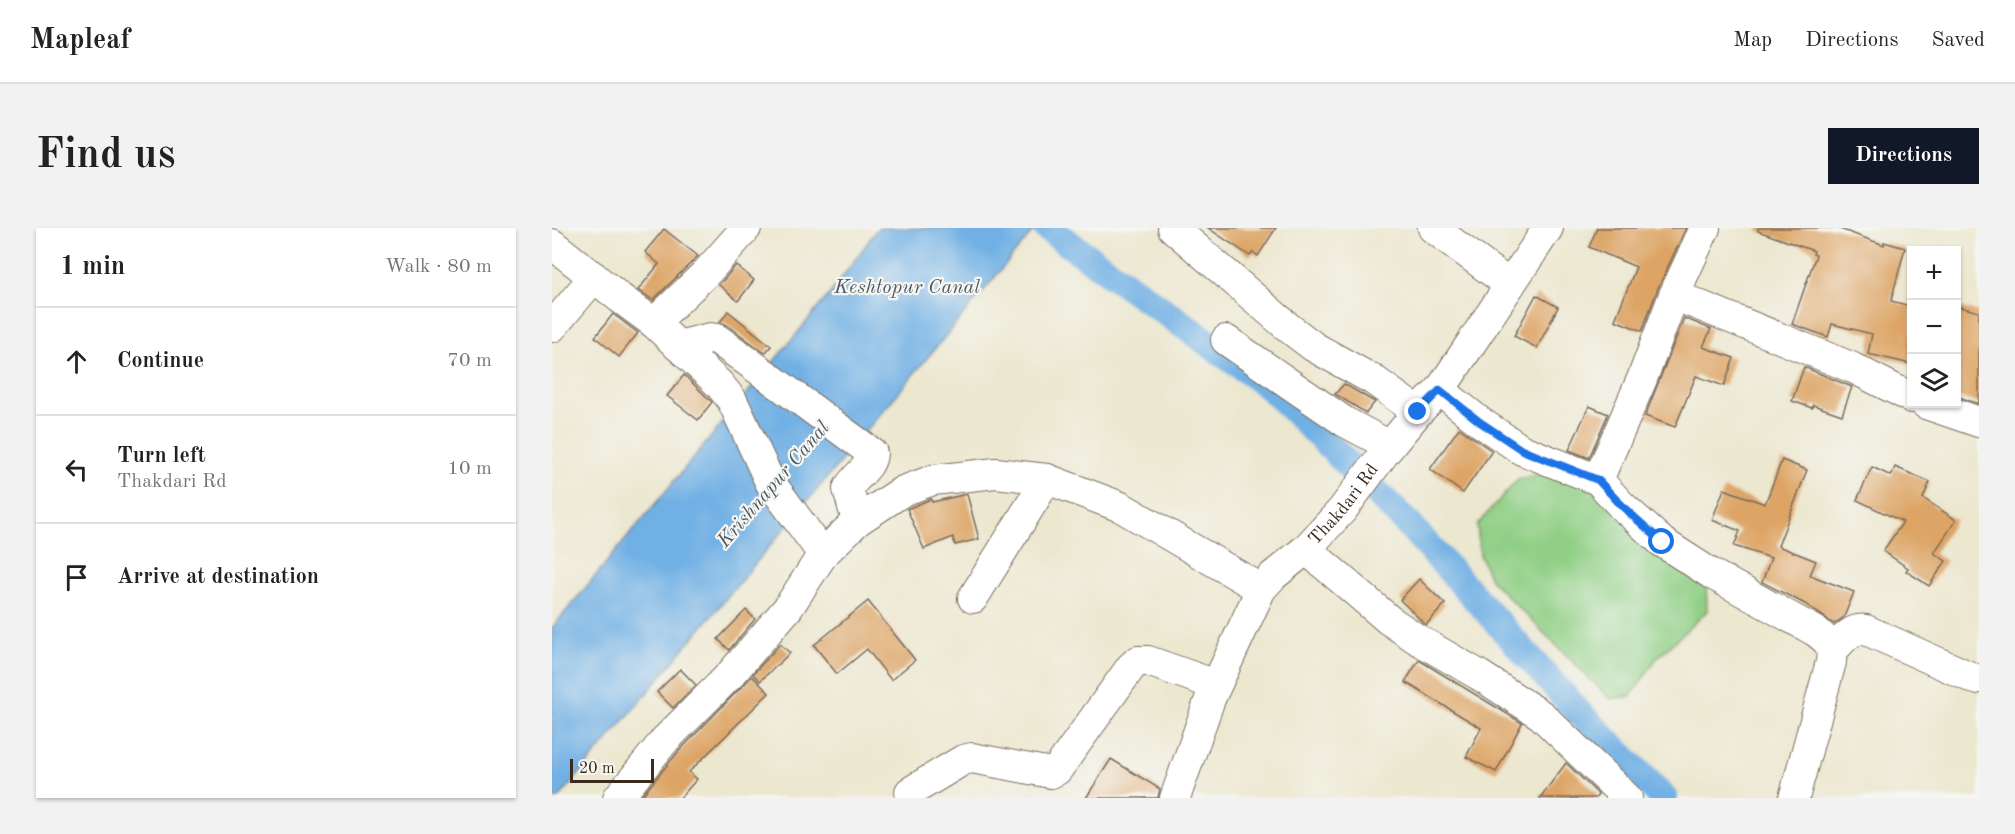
<!DOCTYPE html>
<html lang="en">
<head>
<meta charset="utf-8">
<style>
	body { margin:0; font-family:"Old Standard TT",serif; background:#f2f2f2; color:#222 }
	.controls { position:absolute; right:18px; top:18px; display:grid; overflow:hidden; border-radius:0px; box-shadow:0 2px 4px #0004 }
	.controls button { width:54px; height:54px; display:grid; place-items:center; padding:0; border:0; border-bottom:2px solid #e0e0e0; background:#fff; color:#222; font:30px sans-serif }
	.scale { position:absolute; left:18px; bottom:15px; width:84px; box-sizing:border-box; padding-left:6px; border:3px solid #3b2a1e; border-top:0; font-size:16px; line-height:21px; white-space:nowrap; color:#3b2a1e; -webkit-text-stroke:4px #f6f6f2; paint-order:stroke }
	.stop { position:absolute; width:18px; height:18px; margin:-14px; border:4px solid #1a73e8; border-radius:50%; background:#fff }
	.stop.end { background:#1a73e8; border-color:#fff; box-shadow:0 2px 6px #0008 }
	.list { margin:0; padding:0; list-style:none }
	h2 { display:flex; justify-content:space-between; align-items:center; height:78px; margin:0; padding:0 24px; font-size:26px }
	h2 small { font-size:20px; font-weight:400; color:#767676 }
	.list li { display:grid; grid-template-columns:39px 1fr auto; gap:18px; align-items:center; box-sizing:border-box; height:108px; padding:0 24px; border-top:2px solid #e0e0e0 }
	.list b { display:block; font-size:22px; white-space:nowrap }
	.list p { margin:0; font-size:20px; white-space:nowrap; color:#767676 }
	.list em { font-size:20px; font-style:normal; color:#767676 }
	.icon { flex:none; width:33px; height:33px; fill:none; stroke:currentColor; stroke-width:2; stroke-linecap:round; stroke-linejoin:round }
	.map { position:relative; flex:none; width:1427px; height:570px; overflow:hidden; border-radius:0px }
	header { display:flex; align-items:center; gap:36px; box-sizing:border-box; height:84px; padding:0 30px; background:#fff; border-bottom:2px solid #e0e0e0 }
	header strong { font-size:28px }
	nav { display:flex; gap:33px; margin-inline-start:auto; font-size:21px }
	.intro { display:flex; align-items:center; justify-content:space-between; box-sizing:border-box; height:144px; padding:0 36px }
	h1 { margin:0; font-size:42px }
	.button { padding:15px 27px; border-radius:0px; background:#111827; color:#fff; font-size:21px; font-weight:700 }
	main { display:flex; gap:36px; padding:0 36px }
	aside { flex:1; background:#fff; border-radius:0px; box-shadow:0 2px 4px #0004 }
	.map>svg:first-child { display:block }
	.green { fill:#90cf85; stroke:#667c52; stroke-width:1.5 }
	.water { fill:#71b0e4; stroke:#566d81; stroke-width:1.5 }
	.lines { fill:none; stroke-linecap:round; stroke-linejoin:round }
	.canal { stroke:#71b0e4; stroke-width:28 }
	.building { fill:#dda465 }
	.minor-casing { stroke:#796c5c; stroke-width:32 }
	.minor { stroke:#fff; stroke-width:30 }
	.route { stroke:#1a73e8; stroke-width:8 }
	.labels { text-anchor:middle; dominant-baseline:central; stroke-width:4.5; stroke-linejoin:round; paint-order:stroke }
	.street-label { font-size:18px; fill:#3b2a1e; stroke:#f6f6f2 }
	.water-label { font-size:20px; font-style:italic; fill:#4e5963; stroke:#f6f6f2 }
</style>
</head>
<body>
<header>
<strong>Mapleaf</strong>
<nav><a>Map</a><a>Directions</a><a>Saved</a></nav>
</header>
<div class="intro"><h1>Find us</h1><a class="button">Directions</a></div>
<main>
<aside>
<h2>1 min<small>Walk · 80 m</small></h2>
<ul class="list">
<li><svg class="icon" aria-label="ahead" viewBox="0 0 24 24"><path d="M12 20V5M6 11l6-6 6 6"/></svg><div><b>Continue</b></div><em>70 m</em></li>
<li><svg class="icon" aria-label="left" viewBox="0 0 24 24"><path d="M17 20v-9H6M10 6l-5 5 5 5"/></svg><div><b>Turn left</b><p>Thakdari Rd</p></div><em>10 m</em></li>
<li><svg class="icon" aria-label="arrive" viewBox="0 0 24 24"><path d="M6 21V4h12l-3 4 3 4H6"/></svg><div><b>Arrive at destination</b></div></li>
</ul>
</aside>
<div class="map">
<svg width="1427" height="570" viewBox="0 0 1427 570">
	<rect width="100%" height="100%" fill="#f6f6f2"/>
	<filter id="ink" filterUnits="userSpaceOnUse"><feTurbulence type="fractalNoise" baseFrequency=".0167" numOctaves="2"/><feDisplacementMap in="SourceGraphic" scale="12" xChannelSelector="R" yChannelSelector="G"/><feConvolveMatrix kernelMatrix="1 2 1 2 8 2 1 2 1" color-interpolation-filters="sRGB"/></filter>
	<filter id="wash" filterUnits="userSpaceOnUse"><feTurbulence type="fractalNoise" baseFrequency=".008" numOctaves="4" result="noise"/><feDisplacementMap in="SourceGraphic" scale="24" xChannelSelector="R" yChannelSelector="G"/><feGaussianBlur stdDeviation="1.35" result="paint"/><feColorMatrix in="noise" values="0 0 0 0 0 0 0 0 0 0 0 0 0 0 0 0 0 1.4 0 .05"/><feComposite in="paint" operator="in"/></filter>
	<g filter="url(#wash)">
		<rect width="100%" height="100%" fill="#ece7cf"/>
		<path class="green" d="M1002 243 1046 259 1154 355 1155 383 1104 431 1079 468 1058 471 938 351 928 327 925 297 966 251Z"/>
		<path class="water" d="M326 0H484L7 570H0V400L281 62Z"/>
		<g class="lines">
			<path class="canal" d="M495 0 717 158 858 298 1029 487 1112 570"/>
		</g>
		<g id="blocks">
			<g class="building">
				<path d="M656 0H724L706 28 701 24 698 28Z"/>
				<path d="M1045 0H1134L1106 60 1090 103 1063 92 1084 39 1037 19Z"/>
				<path d="M1206 0H1285L1332 17V14L1353 20 1339 73 1359 78V136L1316 126 1320 106 1280 96 1276 109 1240 96 1264 27 1261 26 1262 23 1206 3Z"/>
				<path d="M112 1 146 28 101 72 86 62 107 36 93 24Z"/>
				<path d="M184 37 202 52 186 73 167 57Z"/>
				<path d="M984 67 1006 79 985 120 962 108Z"/>
				<path d="M1404 78 1427 84V176L1404 168Z"/>
				<path d="M176 83 219 118 213 125 175 97 168 94Z"/>
				<path d="M61 86 86 105 67 129 43 109Z"/>
				<path d="M1132 90 1159 101 1151 119 1182 130 1172 158 1144 148 1123 199 1093 188Z"/>
				<path d="M1252 139 1300 159 1290 187 1261 177 1260 180 1240 173Z"/>
				<path d="M132 147 160 174 146 192 115 168Z"/>
				<path d="M792 156 823 174 814 185 783 166Z"/>
				<path d="M1037 178 1056 186 1037 230 1017 222Z"/>
				<path d="M907 200 940 223 911 265 878 241Z"/>
				<path d="M1230 232 1255 242 1226 318 1264 333 1258 347 1302 364 1292 389 1282 396 1253 376 1210 354 1219 330 1182 318 1188 303 1160 292 1172 261 1213 276Z"/>
				<path d="M1320 239 1339 248 1343 239 1378 254 1371 270 1404 292 1382 325 1394 333 1377 358 1354 343 1356 340 1331 323 1351 294 1305 272Z"/>
				<path d="M415 266 427 311 403 317 401 309 372 321 355 281 379 271 380 274Z"/>
				<path d="M867 351 893 376 874 397 848 372Z"/>
				<path d="M316 373 363 432 339 452 315 421 285 446 262 417Z"/>
				<path d="M194 382 203 391 177 422 166 411Z"/>
				<path d="M228 416 238 425 208 453 201 446Z"/>
				<path d="M867 432 970 495 944 544 914 529 929 500 853 454Z"/>
				<path d="M128 441 144 457 121 480 105 464Z"/>
				<path d="M200 448 217 465 137 544 145 551 128 570H88L126 524Z"/>
				<path d="M559 531 608 561 606 570H534Z"/>
				<path d="M1014 535 1046 566 1044 570H988Z"/>
			</g>
		</g>
	</g>
	<g filter="url(#ink)">
		<use href="#blocks" fill-opacity="0" stroke="#796c5c" stroke-width="1.5"/>
		<g class="lines">
			<g class="minor-casing">
				<g id="minor">
					<path d="M621 0 737 100 762 119 823 153 866 184"/>
					<path d="M881 0 958 57"/>
					<path d="M0 16 68 70 102 95 155 44 194 0"/>
					<path d="M1122 67 1301 140 1360 170"/>
					<path d="M102 95 167 156 180 172 218 254 271 326"/>
					<path d="M0 99 42 49"/>
					<path d="M674 112 793 194 838 218"/>
					<path d="M126 118 158 110 165 111 320 225C320 240 302 248 296 261L305 293"/>
					<path d="M888 162 928 194 970 222 1046 252 1070 278 1110 314 1158 345 1263 403C1276 413 1281 416 1279 434L1242 570"/>
					<path d="M1374 176 1427 194"/>
					<path d="M1046 252 1090 151 1122 67 1153 0"/>
					<path d="M754 321 837 392 865 411 927 447 989 487 1075 570"/>
					<path d="M421 370 495 251"/>
					<path d="M1280 423C1290 413 1299 399 1314 402L1423 451"/>
					<path d="M358 564 411 532 420 530 499 545 505 542 579 439 586 433H596L664 457"/>
					<path d="M66 570 113 512 178 447 236 380 271 326 305 293 351 263 381 252 444 245 495 251 569 279 709 361"/>
					<path id="s1" d="M623 570 658 471 709 361 721 348 754 321 791 281 833 224 866 184 888 162 996 0"/>
				</g>
			</g>
			<use href="#minor" class="minor"/>
		</g>
	</g>
	<g class="lines" filter="url(#ink)">
		<path class="route" d="M866 184 888 162 928 194 970 222 1046 252 1070 278 1110 314"/>
	</g>
	<g class="labels">
		<g class="street-label">
			<text stroke="none"><textPath href="#s1" startOffset="345">Thakdari Rd</textPath></text>
		</g>
		<g class="water-label">
			<text x="355" y="60">Keshtopur Canal</text>
			<text transform="translate(222 257) rotate(-49)">Krishnapur Canal</text>
		</g>
	</g>
</svg>
<div class="controls">
<button>+</button>
<button>−</button>
<button><svg class="icon" aria-label="layers" viewBox="0 0 24 24"><path d="M12 4l9 5-9 5-9-5zM3 14l9 5 9-5"/></svg></button>
</div>
<div class="scale">20 m</div>
<div class="stop" style="left:1110px;top:314px"></div>
<div class="stop end" style="left:866px;top:184px"></div>
</div>
</main>
</body>
</html>
